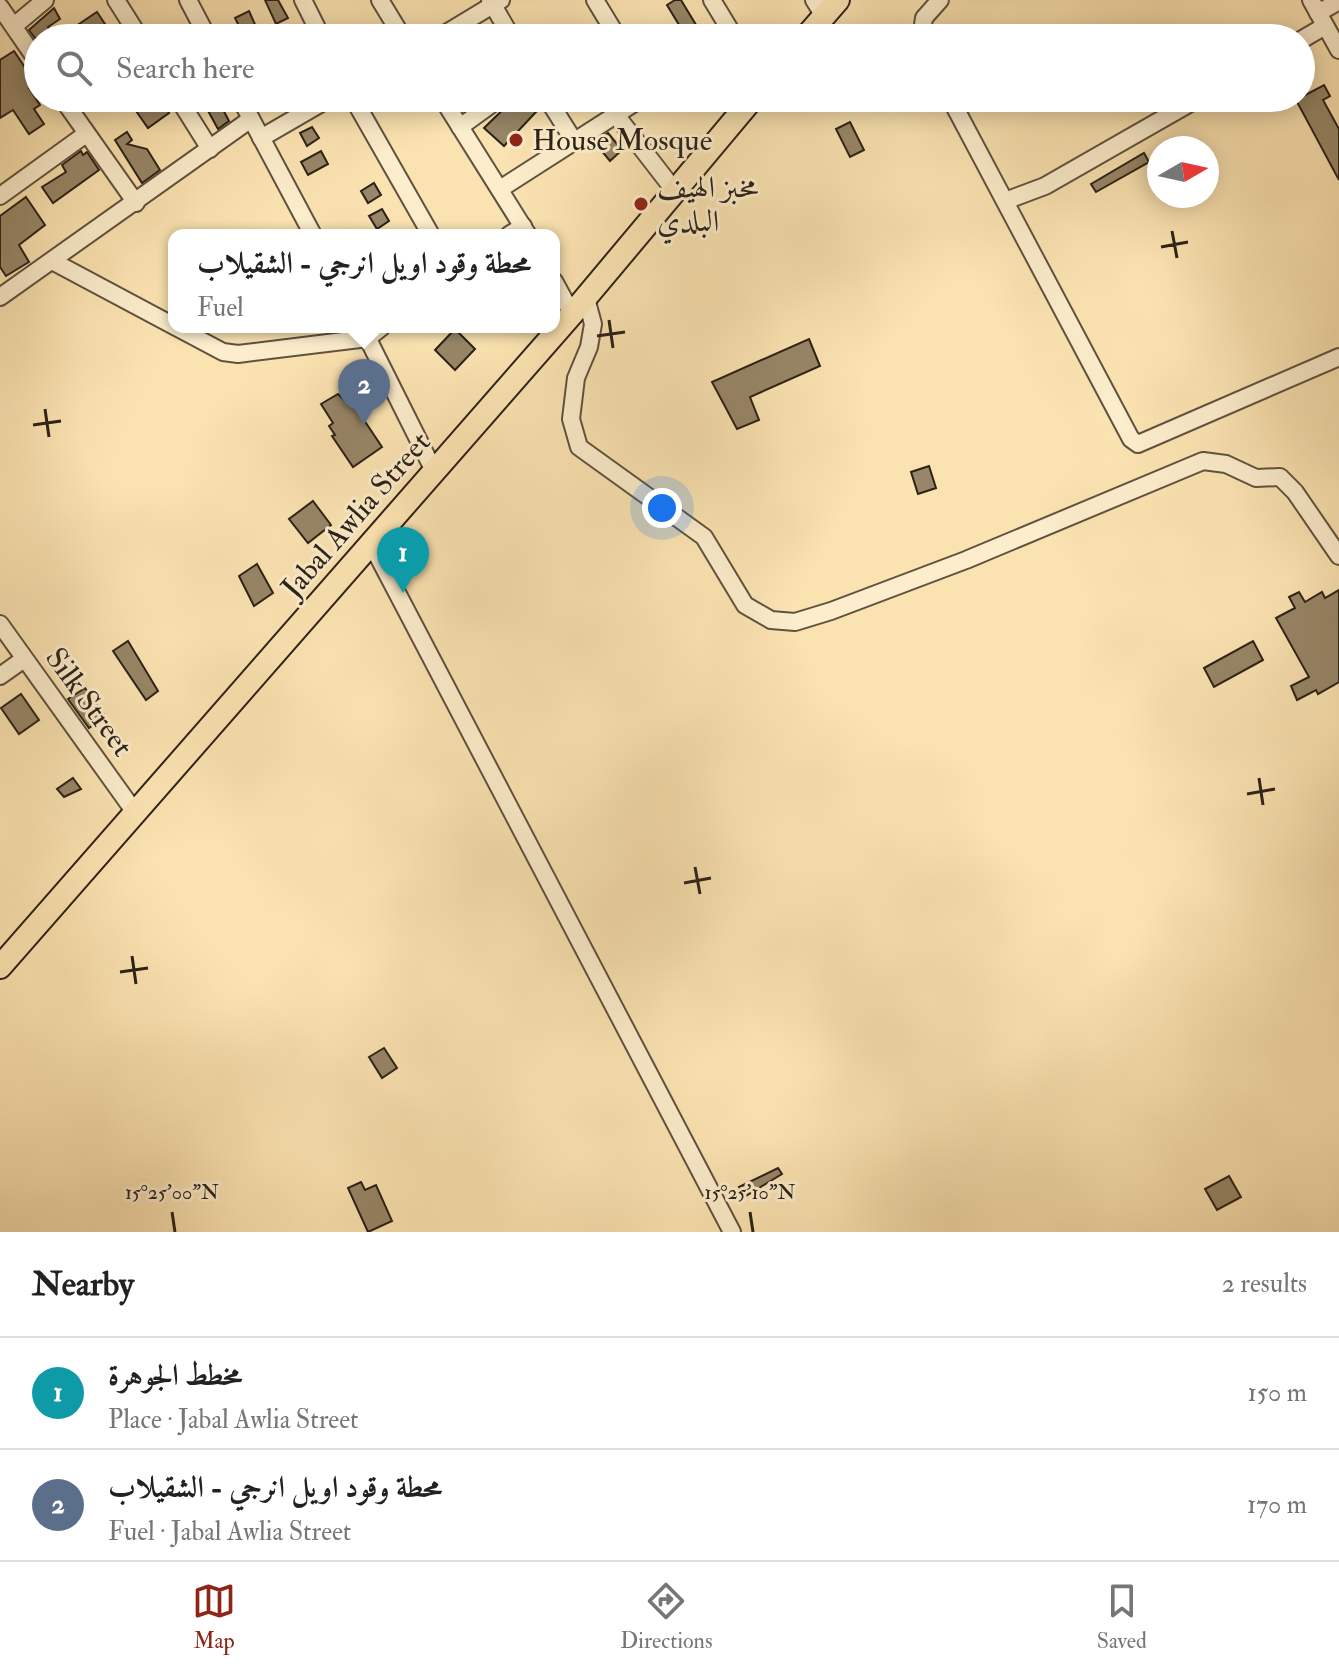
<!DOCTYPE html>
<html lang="en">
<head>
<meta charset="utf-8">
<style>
	body { margin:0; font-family:"IM FELL Double Pica",Amiri,serif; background:#f6f6f6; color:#222 }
	.compass { position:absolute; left:1147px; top:136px; width:72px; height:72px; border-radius:50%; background:#fff; box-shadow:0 4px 20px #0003; rotate:81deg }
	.you { position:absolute; left:662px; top:508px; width:28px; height:28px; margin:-20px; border:6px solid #fff; border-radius:50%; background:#1a73e8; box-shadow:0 0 0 12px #1a73e833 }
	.badge { display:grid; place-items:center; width:52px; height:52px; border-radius:50%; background:#8f2418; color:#fff; font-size:26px; font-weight:700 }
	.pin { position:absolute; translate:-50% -66px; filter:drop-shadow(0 2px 4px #0008) }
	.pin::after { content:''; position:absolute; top:42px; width:28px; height:24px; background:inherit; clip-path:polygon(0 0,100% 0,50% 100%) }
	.popup { position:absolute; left:168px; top:229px; width:392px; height:104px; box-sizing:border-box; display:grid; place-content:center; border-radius:16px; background:#fff; filter:drop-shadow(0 2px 6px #0005); font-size:26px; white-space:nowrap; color:#767676 }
	.popup b { font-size:30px; color:#222 }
	.popup::after { content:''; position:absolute; left:50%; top:100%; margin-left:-16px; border:16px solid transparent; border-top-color:#fff }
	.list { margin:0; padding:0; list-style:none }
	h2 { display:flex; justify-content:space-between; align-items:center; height:104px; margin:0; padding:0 32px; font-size:34px }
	h2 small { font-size:26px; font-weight:400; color:#767676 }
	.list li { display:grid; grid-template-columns:52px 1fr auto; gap:24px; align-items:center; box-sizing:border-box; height:112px; padding:0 32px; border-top:2px solid #e0e0e0 }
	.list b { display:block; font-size:30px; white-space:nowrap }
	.list p { margin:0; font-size:26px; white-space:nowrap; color:#767676 }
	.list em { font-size:26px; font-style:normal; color:#767676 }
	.icon { flex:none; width:44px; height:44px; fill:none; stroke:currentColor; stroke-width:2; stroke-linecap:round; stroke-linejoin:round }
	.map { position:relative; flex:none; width:1339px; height:1232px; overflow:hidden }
	.search { position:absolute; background:#fff; box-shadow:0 4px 20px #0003; left:24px; right:24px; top:24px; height:88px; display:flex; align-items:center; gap:20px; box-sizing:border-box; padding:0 28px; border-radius:44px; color:#767676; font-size:30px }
	.sheet { height:328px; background:#fff }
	nav { display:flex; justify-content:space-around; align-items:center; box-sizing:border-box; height:112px; border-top:2px solid #e0e0e0; background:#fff; font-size:22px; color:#767676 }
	nav a { display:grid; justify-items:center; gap:4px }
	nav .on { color:#8f2418 }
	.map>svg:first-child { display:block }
	.building { fill:#978667; stroke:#2b2117; stroke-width:2 }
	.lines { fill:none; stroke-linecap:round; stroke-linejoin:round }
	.minor-casing { stroke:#5f523e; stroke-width:20 }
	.highway-casing { stroke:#2b2117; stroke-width:26 }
	.minor { stroke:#fcedcc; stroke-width:16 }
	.highway { stroke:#fbe3b1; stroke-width:22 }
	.ticks { fill:none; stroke:#2b2117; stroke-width:3 }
	.poi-dot { fill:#8f2418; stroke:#fcedcc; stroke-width:3 }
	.labels { text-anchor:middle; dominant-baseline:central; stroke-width:6; stroke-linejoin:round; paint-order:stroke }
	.poi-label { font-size:30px; fill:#2b2117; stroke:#fcedcc; text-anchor:start }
	.street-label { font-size:30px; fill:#2b2117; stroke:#fcedcc }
	.ticks-label { font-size:20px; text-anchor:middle; fill:#2b2117; stroke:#fcedcc; stroke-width:6; stroke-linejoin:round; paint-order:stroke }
</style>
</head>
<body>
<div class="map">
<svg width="1339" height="1232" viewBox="0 0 1339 1232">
	<rect width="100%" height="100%" fill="#fbe3b1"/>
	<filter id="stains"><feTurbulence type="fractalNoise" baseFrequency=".0025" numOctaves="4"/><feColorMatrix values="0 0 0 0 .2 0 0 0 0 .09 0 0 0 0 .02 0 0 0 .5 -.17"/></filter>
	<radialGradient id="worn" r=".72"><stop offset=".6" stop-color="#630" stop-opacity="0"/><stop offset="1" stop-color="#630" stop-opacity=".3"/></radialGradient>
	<g class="building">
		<path d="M265 0H278L288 18 276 24Z"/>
		<path d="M675 0H681L704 38H687L667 5Z"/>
		<path d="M54 8 60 19 48 27 55 38H35L29 30Z"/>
		<path d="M249 11 261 38H245L235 18Z"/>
		<path d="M97 12 111 33 104 38H83L76 26Z"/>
		<path d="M14 51 36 84 29 88 40 105 34 109 44 124 29 134 13 110 0 118V60Z"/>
		<path d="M1324 85 1330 96 1323 100 1339 129V180L1296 100Z"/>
		<path d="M127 98H159L169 113 148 128Z"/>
		<path d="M201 98H217L229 121 218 129Z"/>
		<path d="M515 98H521L536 112 504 146 484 128Z"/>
		<path d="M850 122 864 150 850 157 836 129Z"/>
		<path d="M312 127 319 138 307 146 300 133Z"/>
		<path d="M127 132 132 140 127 144 147 149 160 170 142 183 115 140Z"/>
		<path d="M608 133 622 150 610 161 595 143Z"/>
		<path d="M81 151 83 155 87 152 99 170 53 203 42 187 66 172 62 165Z"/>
		<path d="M321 151 328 164 308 175 301 162Z"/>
		<path d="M1144 153 1149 162 1096 192 1091 184Z"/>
		<path d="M374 183 381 195 368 203 361 191Z"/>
		<path d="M26 197 45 225 19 245 29 262 6 276 0 267V216Z"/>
		<path d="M382 209 389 221 377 229 369 216Z"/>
		<path d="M455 329 475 349 455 370 435 350Z"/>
		<path d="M809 339 820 366 750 397 759 420 737 429 712 382Z"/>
		<path d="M338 394 348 404 352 402 382 447 353 467 332 436 335 435 329 426 333 423 321 404Z"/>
		<path d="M929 466 936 488 918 494 911 472Z"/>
		<path d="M313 501 331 525 308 543 289 519Z"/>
		<path d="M257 564 273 593 254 606 239 576Z"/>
		<path d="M1339 590V682L1318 694 1316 690 1297 700 1291 686 1309 677 1276 618 1295 608 1289 597 1299 592 1305 602 1322 592 1325 598Z"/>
		<path d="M128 641 158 691 146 700 113 651Z"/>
		<path d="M1253 641 1263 660 1214 687 1204 668Z"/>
		<path d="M85 688 105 716 89 728 68 699Z"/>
		<path d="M21 694 39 720 19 734 1 708Z"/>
		<path d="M73 778 81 789 64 797 57 789Z"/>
		<path d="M384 1048 397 1068 382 1078 369 1057Z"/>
		<path d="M778 1168 782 1174 744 1197 739 1187Z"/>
		<path d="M1229 1176 1241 1197 1217 1210 1205 1189Z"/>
		<path d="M361 1182 365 1190 376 1185 392 1221 368 1232 348 1188Z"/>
	</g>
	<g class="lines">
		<g class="minor-casing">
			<g id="minor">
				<path d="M116 0 140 38"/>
				<path d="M188 0 208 38"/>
				<path d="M303 0 322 38"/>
				<path d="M380 0 403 38"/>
				<path d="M490 0 512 38"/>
				<path d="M595 0 618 38"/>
				<path d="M712 0 735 38"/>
				<path d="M814 0 824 16"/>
				<path d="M1311 0 1339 50"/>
				<path d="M0 7 38 62"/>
				<path d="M1318 13 1339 1"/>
				<path d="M14 26 45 0"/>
				<path d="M438 38 501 0"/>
				<path d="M921 38 924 18 940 0"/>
				<path d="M1301 40 1325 26"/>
				<path d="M62 98 136 203"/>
				<path d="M178 98 210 149"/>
				<path d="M240 98 313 235"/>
				<path d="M353 98 431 235"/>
				<path d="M442 98 528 235"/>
				<path d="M547 98 574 141"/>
				<path d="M950 98 1131 439 1138 444 1339 357"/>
				<path d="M616 115 674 190"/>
				<path d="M460 127 500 98"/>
				<path d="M261 138 330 98"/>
				<path d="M500 189 642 98"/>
				<path d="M0 196 86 134"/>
				<path d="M1005 201 1045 186 1199 98"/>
				<path d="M509 235 523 226"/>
				<path d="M52 261 174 326"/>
				<path d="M554 281 572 314"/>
				<path d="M0 297 251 119"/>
				<path d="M586 298 593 324 589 347 576 378 571 419 579 447 704 537 745 605 771 620 795 622 831 611 966 560 1203 461 1226 464 1256 478 1280 477 1295 492 1339 556"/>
				<path d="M176 327 223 352 238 354 368 338 382 327"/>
				<path d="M362 327 434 471"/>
				<path d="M371 543 732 1232"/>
				<path d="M0 624 134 811"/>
				<path d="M0 676 24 659"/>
			</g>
		</g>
		<g class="highway-casing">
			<g id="highway">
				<path d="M805 38 838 0"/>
				<path d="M0 967 572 314 753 98"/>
			</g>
		</g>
		<use href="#minor" class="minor"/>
		<use href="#highway" class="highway"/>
	</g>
	<path class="ticks" d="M1172 231 1177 258M1161 247 1188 242M609 320 613 348M597 336 625 332M45 409 49 437M33 425 61 421M1259 778 1263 805M1247 794 1275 789M695 867 700 894M684 883 711 878M132 956 136 984M120 972 148 968M172 1212 175 1232M750 1212 753 1232"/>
	<g class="poi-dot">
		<circle cx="516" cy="140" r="8"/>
		<circle cx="641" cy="204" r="8"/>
	</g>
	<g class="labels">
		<g class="poi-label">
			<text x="532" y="140">House Mosque</text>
			<text x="657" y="187">مخبز الهيف<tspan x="657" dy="34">البلدي</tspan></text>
		</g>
		<g class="street-label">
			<text transform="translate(356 515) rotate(-49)">Jabal Awlia Street</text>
			<text transform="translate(89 702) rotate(54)">Silk Street</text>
		</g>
	</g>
	<g class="ticks-label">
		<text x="172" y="1199">15°25'00"N</text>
		<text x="750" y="1199">15°25'10"N</text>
	</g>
	<rect width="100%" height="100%" filter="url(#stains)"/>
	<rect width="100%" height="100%" fill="url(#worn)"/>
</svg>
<svg class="compass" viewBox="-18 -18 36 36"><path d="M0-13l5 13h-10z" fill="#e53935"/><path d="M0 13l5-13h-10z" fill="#767676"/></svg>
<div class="you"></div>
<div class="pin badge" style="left:403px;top:593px;background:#0f9aa8">1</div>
<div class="pin badge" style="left:364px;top:425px;background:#5c6f8a">2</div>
<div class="popup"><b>محطة وقود اويل انرجي - الشقيلاب</b>Fuel</div>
<div class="search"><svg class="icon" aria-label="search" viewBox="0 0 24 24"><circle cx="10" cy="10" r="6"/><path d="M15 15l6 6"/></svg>Search here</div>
</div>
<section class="sheet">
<h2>Nearby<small>2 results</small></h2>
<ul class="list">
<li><span class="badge" style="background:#0f9aa8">1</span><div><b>مخطط الجوهرة</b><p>Place · Jabal Awlia Street</p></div><em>150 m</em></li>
<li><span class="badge" style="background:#5c6f8a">2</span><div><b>محطة وقود اويل انرجي - الشقيلاب</b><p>Fuel · Jabal Awlia Street</p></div><em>170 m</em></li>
</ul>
</section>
<nav>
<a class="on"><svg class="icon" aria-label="map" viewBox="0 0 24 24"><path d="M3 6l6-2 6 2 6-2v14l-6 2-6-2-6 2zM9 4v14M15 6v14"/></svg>Map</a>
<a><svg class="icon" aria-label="directions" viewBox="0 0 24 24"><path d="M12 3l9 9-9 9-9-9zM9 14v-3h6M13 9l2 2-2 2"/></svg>Directions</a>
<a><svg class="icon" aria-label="saved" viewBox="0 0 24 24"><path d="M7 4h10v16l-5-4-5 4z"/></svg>Saved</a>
</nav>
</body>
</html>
